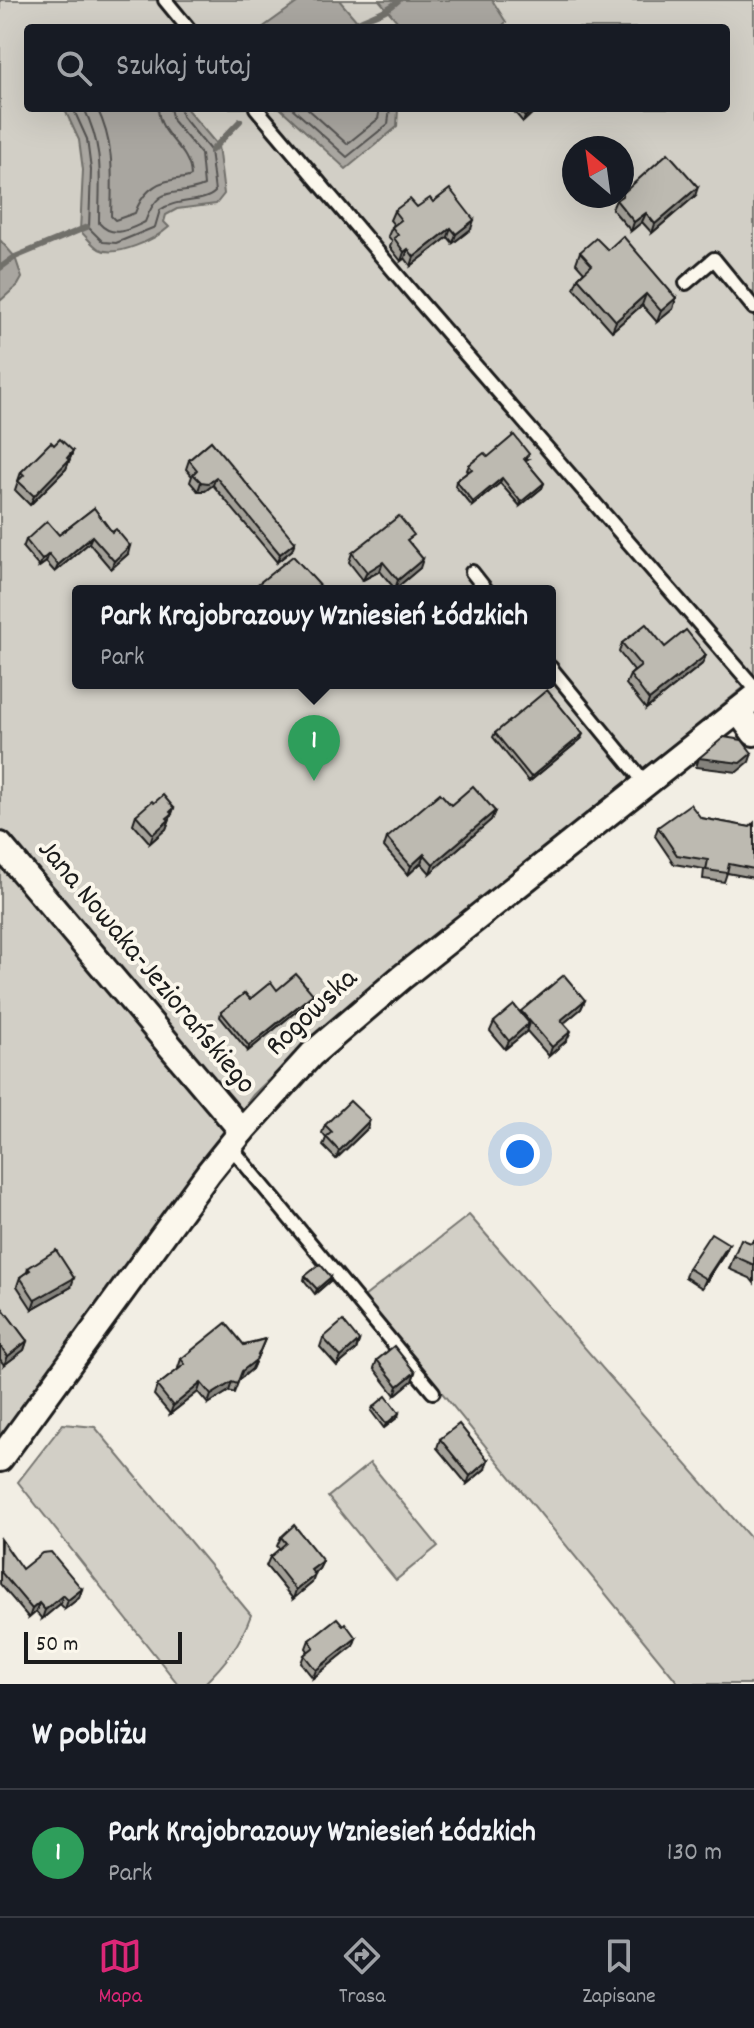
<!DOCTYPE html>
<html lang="pl">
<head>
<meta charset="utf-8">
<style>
	body { margin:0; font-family:Dekko,sans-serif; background:#242831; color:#f1f3f6 }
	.compass { position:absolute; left:562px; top:136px; width:72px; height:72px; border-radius:50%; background:#171b24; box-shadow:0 8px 32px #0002; rotate:331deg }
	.scale { position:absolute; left:24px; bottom:20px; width:158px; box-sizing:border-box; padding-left:8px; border:4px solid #1c1c1c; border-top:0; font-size:22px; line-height:28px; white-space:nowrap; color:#1c1c1c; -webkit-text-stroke:6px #fbf7ec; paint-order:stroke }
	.you { position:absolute; left:520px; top:1154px; width:28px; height:28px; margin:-20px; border:6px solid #fff; border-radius:50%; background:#1a73e8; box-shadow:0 0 0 12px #1a73e833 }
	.badge { display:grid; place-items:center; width:52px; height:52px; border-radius:50%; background:#db2777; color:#fff; font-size:26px; font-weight:700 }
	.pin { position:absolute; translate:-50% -66px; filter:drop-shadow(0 2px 4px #0008) }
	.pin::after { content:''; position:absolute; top:42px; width:28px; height:24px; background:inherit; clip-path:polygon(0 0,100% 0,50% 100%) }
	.popup { position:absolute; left:72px; top:585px; width:484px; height:104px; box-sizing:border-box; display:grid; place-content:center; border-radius:8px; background:#171b24; filter:drop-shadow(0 2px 6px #0005); font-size:26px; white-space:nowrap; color:#9ea1a6 }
	.popup b { font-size:30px; color:#f1f3f6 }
	.popup::after { content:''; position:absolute; left:50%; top:100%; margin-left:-16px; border:16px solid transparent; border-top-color:#171b24 }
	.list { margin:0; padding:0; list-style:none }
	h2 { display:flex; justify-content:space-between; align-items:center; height:104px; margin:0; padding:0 32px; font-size:34px }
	h2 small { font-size:26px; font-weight:400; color:#9ea1a6 }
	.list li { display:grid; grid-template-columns:52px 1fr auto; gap:24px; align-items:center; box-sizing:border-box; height:128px; padding:0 32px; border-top:2px solid #363941 }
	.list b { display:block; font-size:30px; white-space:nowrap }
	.list p { margin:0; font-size:26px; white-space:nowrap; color:#9ea1a6 }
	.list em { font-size:26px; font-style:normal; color:#9ea1a6 }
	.icon { flex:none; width:44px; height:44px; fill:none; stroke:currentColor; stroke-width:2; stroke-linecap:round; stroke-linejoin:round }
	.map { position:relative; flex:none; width:754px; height:1684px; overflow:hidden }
	.search { position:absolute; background:#171b24; box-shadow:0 8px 32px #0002; left:24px; right:24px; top:24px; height:88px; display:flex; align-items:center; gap:20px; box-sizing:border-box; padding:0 28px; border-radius:8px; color:#9ea1a6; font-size:30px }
	.sheet { height:232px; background:#171b24 }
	nav { display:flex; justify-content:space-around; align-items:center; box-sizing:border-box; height:112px; border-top:2px solid #363941; background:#171b24; font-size:22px; color:#9ea1a6 }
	nav a { display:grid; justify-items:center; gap:4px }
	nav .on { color:#db2777 }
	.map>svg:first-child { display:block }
	.green { fill:#d2cfc6; stroke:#777671; stroke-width:2; fill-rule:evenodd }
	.water { fill:#a9a6a0; stroke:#716f6b; stroke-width:2 }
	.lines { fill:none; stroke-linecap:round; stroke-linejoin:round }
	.shore { stroke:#545351; stroke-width:2 }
	.stream { stroke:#716f6b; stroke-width:6 }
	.service-casing { stroke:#1c1c1c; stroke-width:18 }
	.minor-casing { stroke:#1c1c1c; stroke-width:30 }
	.service { stroke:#fbf7ec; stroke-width:12 }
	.minor { stroke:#fbf7ec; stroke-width:24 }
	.wall { fill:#a3a098; stroke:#1c1c1c; stroke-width:2 }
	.shaded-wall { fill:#84827c; stroke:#1c1c1c; stroke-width:2 }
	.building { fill:#bdbab1; stroke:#1c1c1c; stroke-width:2 }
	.labels { text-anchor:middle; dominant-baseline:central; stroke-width:8; stroke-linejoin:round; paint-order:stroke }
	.street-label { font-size:30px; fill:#1c1c1c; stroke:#fbf7ec }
</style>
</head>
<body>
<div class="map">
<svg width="754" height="1684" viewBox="0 0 754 1684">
	<rect width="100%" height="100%" fill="#f2eee4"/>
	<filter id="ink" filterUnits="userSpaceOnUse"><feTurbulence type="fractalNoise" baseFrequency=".0125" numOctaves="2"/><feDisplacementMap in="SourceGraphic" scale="16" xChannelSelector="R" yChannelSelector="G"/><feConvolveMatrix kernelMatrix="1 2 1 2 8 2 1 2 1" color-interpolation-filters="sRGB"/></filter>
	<g filter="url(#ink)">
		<g class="green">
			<path d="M0 0H754V679L318 1032 253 1095 113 1283 0 1440ZM28 28H726V108H28ZM574 148H622V196H574ZM78 591H550V683H78Z"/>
			<path d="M469 1215 754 1542V1684H679L364 1297Z"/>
			<path d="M63 1424 95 1427 251 1615C240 1644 226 1663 204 1684H178L18 1482Z"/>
			<path d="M370 1463 438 1546 396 1580 328 1497Z"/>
		</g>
		<g class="water">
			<path d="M301 0H339L363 28H262Z"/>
			<path d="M379 0H492L506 22 500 28H403Z"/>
			<path d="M64 108H186L218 146 224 194 216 204 177 209 166 215 164 222 169 227C156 239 116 258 99 249 92 245 86 236 80 231L83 170 79 140Z"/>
			<path d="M280 108H398L397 127 346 169Z"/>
			<path d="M0 240 15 257 22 278 18 285 0 301Z"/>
		</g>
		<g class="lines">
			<g class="shore">
				<path d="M73 108 87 139 91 170 89 228 103 242 116 243 155 227 160 210C177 198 203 204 215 192L210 150 182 116 180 108"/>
				<path d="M84 108C105 152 99 177 99 223 113 239 128 230 145 222 160 181 174 199 204 186L201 154 173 121 170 108"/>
				<path d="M97 108C115 145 112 176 111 216L115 220 135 213C141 196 153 183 172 180 179 178 185 179 191 176 190 146 159 138 158 108"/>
				<path d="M292 108 347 157 388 124 390 108"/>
				<path d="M307 108 347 144 378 119 380 108"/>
			</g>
			<g class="stream">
				<path d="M348 28C365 15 383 16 399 0"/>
				<path d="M212 150 240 121"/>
				<path d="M0 268 15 257 87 227"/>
			</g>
			<g class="service-casing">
				<g id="service">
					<path d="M165 0 188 28"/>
					<path d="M256 108 415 296 754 687"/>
					<path d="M686 283 714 259 754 308"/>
					<path d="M472 572 487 591"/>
					<path d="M550 667 646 784"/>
					<path d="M230 1146 433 1392"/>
				</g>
			</g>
			<g class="minor-casing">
				<g id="minor">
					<path d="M738 711 754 733"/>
					<path d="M0 845 242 1131"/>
					<path d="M0 1459 209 1172 242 1131 312 1054 401 978 754 698"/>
				</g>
			</g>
			<use href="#service" class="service"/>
			<use href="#minor" class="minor"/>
		</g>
		<g class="wall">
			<path d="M511 108H538L523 122Z"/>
			<path d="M695 196 652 233 642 222 631 231 612 209 616 200Z"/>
			<path d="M433 202 471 229 453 243 448 237 411 266 405 258 401 261 390 247 392 241 388 236 392 227 394 225 390 220 394 211 417 207Z"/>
			<path d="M608 250 676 298 673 309 657 322 642 305 612 331 574 288 578 278 584 272 576 263 580 252Z"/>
			<path d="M211 441 292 550 277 562 213 485 205 491H198L190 482 192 476 186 469 189 460Z"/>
			<path d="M54 445 73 451 66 469 30 505 15 490 21 472Z"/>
			<path d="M488 457 528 459 525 461 544 483 542 488 520 506 500 483 472 506 455 486 456 481 469 471 467 470 469 465Z"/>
			<path d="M94 508 128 554 111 569 89 543 55 572 46 562 39 567 23 548 26 540 59 535Z"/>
			<path d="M411 544 420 568 395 589 380 571 363 580 349 562 352 553Z"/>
			<path d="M258 584 325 591H256Z"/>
			<path d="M622 643 706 655 702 664 646 709 626 684 630 675 634 671 619 652Z"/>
			<path d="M495 733 581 739 529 782 493 737Z"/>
			<path d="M154 803 174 808 166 829 150 843 133 824 136 815Z"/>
			<path d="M451 805 495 811 491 820 430 873 421 863 408 875 384 847 387 838Z"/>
			<path d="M701 818 750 827 754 823V878L727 873 724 882 703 879 704 869 674 864 655 836 658 827Z"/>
			<path d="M250 999H311L248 1051 220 1017 221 1012Z"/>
			<path d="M585 1000 581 1009 564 1023 567 1040 549 1056 526 1030V1032L505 1049 490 1031 494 1022 521 1013V1011Z"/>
			<path d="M325 1125 367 1129 336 1159 323 1146 326 1138 322 1133Z"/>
			<path d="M754 1240V1283L750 1278 729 1269 734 1256Z"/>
			<path d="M729 1244 725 1253 702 1288 685 1277 688 1268Z"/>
			<path d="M28 1268 71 1287 32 1309 17 1286 20 1277 27 1272Z"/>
			<path d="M305 1276 331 1277 330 1281 315 1294 304 1280Z"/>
			<path d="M0 1305 27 1341 24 1350 4 1365 0 1359Z"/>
			<path d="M323 1338 359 1341 356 1350 337 1366 320 1347Z"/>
			<path d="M265 1339 252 1369 239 1380 234 1393 229 1391 208 1404 198 1392 170 1414 154 1395 157 1386 179 1369 178 1368 181 1359Z"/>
			<path d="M377 1360 415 1372 412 1381 395 1395 374 1368Z"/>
			<path d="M373 1407 398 1417 384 1428 371 1411Z"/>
			<path d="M440 1439 485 1469 467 1484 437 1448Z"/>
			<path d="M281 1537 323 1561 319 1569 314 1574 312 1583 293 1599 266 1566 270 1557 280 1549 277 1546Z"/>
			<path d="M0 1540 22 1569 82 1589 79 1598 65 1609 60 1604 42 1619 36 1612 29 1618 0 1584Z"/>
			<path d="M356 1638 353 1646 313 1678 301 1663 304 1655 308 1651 306 1648 309 1640Z"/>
		</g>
		<g class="shaded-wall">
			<path d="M535 108H538L523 122 525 117Z"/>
			<path d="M698 187 695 196 652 233 655 224Z"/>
			<path d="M646 213 642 222 631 231 634 222Z"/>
			<path d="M474 220 471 229 453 243 456 234Z"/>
			<path d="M451 228 448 237 411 266 414 257Z"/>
			<path d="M408 249 405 258 401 261 404 252Z"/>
			<path d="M646 294 642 305 612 331 616 321Z"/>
			<path d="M676 298 673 309 657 322 661 311Z"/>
			<path d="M73 451 66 469 30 505 34 496Z"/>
			<path d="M216 477 213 485 205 491H198L201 482Z"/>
			<path d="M502 478 500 483 472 506 473 502Z"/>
			<path d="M544 483 542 488 520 506 521 502Z"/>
			<path d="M92 536 89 543 55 572 58 565Z"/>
			<path d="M295 542 292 550 277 562 280 554Z"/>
			<path d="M130 546 128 554 111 569 114 561Z"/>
			<path d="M49 554 46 562 39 567 42 560Z"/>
			<path d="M423 559 420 568 395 589 398 580Z"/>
			<path d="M383 562 380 571 363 580 367 572Z"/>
			<path d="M706 655 702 664 646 709 649 700Z"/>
			<path d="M583 734 581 739 529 782 531 777Z"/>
			<path d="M752 753 749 762 737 772 696 767 699 758Z"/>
			<path d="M174 808 166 829 150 843 153 834Z"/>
			<path d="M495 811 491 820 430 873 433 864Z"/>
			<path d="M424 854 421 863 408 875 411 866Z"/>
			<path d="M313 994 311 999 248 1051 249 1046Z"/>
			<path d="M585 1000 581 1009 558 1028 561 1020Z"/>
			<path d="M529 1023 526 1032 505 1049 509 1041Z"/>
			<path d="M571 1031 567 1040 549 1056 552 1047Z"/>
			<path d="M370 1120 367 1129 336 1159 339 1151Z"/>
			<path d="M729 1244 725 1253 702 1288 706 1279Z"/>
			<path d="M331 1277 330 1281 315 1294 317 1289Z"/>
			<path d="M74 1278 71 1287 32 1309 35 1300Z"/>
			<path d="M265 1339 252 1369 239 1380 242 1371Z"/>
			<path d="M27 1341 24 1350 4 1365 8 1356Z"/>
			<path d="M359 1341 356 1350 337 1366 341 1357Z"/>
			<path d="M415 1372 412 1381 395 1395 398 1386Z"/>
			<path d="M232 1382 229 1391 208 1404 211 1395Z"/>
			<path d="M201 1383 198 1392 170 1414 173 1406Z"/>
			<path d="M399 1413 398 1417 384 1428 386 1424Z"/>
			<path d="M488 1460 485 1469 467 1484 470 1476Z"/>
			<path d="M323 1561 319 1569 308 1579 311 1570Z"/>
			<path d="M315 1575 312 1583 293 1599 296 1590Z"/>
			<path d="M82 1589 79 1598 65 1609 68 1600Z"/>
			<path d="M63 1595 60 1604 42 1619 45 1610Z"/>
			<path d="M39 1603 36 1612 29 1618 32 1609Z"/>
			<path d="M356 1638 353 1646 313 1678 316 1670Z"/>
		</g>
		<g class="building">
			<path d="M517 108H535L525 117Z"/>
			<path d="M668 153 698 187 655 224 646 213 634 222 616 200 622 196V194Z"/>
			<path d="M450 189 474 220 456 234 451 228 414 257 408 249 404 252 394 238 398 235 392 227 401 220 394 211 410 199 417 207 430 198 433 202Z"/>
			<path d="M623 236 676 298 661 311 646 294 616 321 578 278 592 265 580 252 596 238 608 250Z"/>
			<path d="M514 435 529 454 524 459 544 483 521 502 502 478 473 502 456 481 472 469 469 465 484 453 488 457Z"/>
			<path d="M60 439 73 451 67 458 69 460 34 496 18 481 24 475 21 472 51 442 54 445Z"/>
			<path d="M211 441 295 542 280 554 216 477 208 483 201 482 193 474 197 470 189 460Z"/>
			<path d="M94 508 112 532 116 529 130 546 114 561 92 536 58 565 49 554 42 560 26 540 47 521 59 535Z"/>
			<path d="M399 516 414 535 407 540 423 559 398 580 383 562 367 572 352 553Z"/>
			<path d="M293 556 325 591H264L258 584Z"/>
			<path d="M646 624 665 647 686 630 706 655 649 700 630 675 641 666 622 643Z"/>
			<path d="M547 690 583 734 531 777 495 733Z"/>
			<path d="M724 737 742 740 752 753 740 763 699 758Z"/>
			<path d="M473 786 495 811 433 864 424 854 411 866 387 838 440 793 451 805Z"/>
			<path d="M163 795 174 808 170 812 172 814 167 818 169 820 153 834 136 815 152 801 154 803Z"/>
			<path d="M690 804 701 818 750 827 754 823V869L729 864 727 873 706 870 708 860 677 855 658 827Z"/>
			<path d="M296 974 313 994 249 1046 221 1012 245 993 250 999 271 982 277 990Z"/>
			<path d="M564 975 585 1000 561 1020 571 1031 552 1047 521 1011Z"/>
			<path d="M514 1005 529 1023 509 1041 494 1022Z"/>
			<path d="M350 1101 370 1120 339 1151 326 1137 332 1132 325 1125Z"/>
			<path d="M711 1233 729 1244 706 1279 688 1268Z"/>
			<path d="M741 1239 751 1243 754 1240V1265L734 1256Z"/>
			<path d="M56 1250 74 1278 35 1300 20 1277 30 1270 28 1268Z"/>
			<path d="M320 1264 331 1277 317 1289 305 1276Z"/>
			<path d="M0 1305 27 1341 8 1356 0 1346Z"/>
			<path d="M343 1321 359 1341 341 1357 323 1338Z"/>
			<path d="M226 1323 244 1345 265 1339 256 1360 242 1371 237 1384 232 1382 211 1395 201 1383 173 1406 157 1386 185 1364 181 1359Z"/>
			<path d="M394 1346 415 1372 398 1386 377 1360Z"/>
			<path d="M386 1396 399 1413 386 1424 373 1407Z"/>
			<path d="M459 1424 488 1460 470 1476 440 1439Z"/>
			<path d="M294 1525 323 1561 311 1570 315 1575 296 1590 270 1557 286 1543 281 1537Z"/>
			<path d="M1 1539 22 1569 42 1553 51 1552 82 1589 68 1600 63 1595 45 1610 39 1603 32 1609 0 1571Z"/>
			<path d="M337 1618 343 1625 345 1623 356 1638 316 1670 304 1655 314 1647 309 1640Z"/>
		</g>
	</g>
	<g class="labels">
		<g class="street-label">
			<text transform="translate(145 968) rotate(50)">Jana Nowaka-Jeziorańskiego</text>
			<text transform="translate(313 1014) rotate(-43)">Rogowska</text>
		</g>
	</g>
</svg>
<svg class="compass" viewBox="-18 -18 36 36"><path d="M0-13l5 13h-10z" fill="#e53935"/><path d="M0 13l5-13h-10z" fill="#9ea1a6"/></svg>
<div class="scale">50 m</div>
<div class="you"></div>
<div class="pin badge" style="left:314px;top:781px;background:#2e9e5b">1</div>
<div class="popup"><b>Park Krajobrazowy Wzniesień Łódzkich</b>Park</div>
<div class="search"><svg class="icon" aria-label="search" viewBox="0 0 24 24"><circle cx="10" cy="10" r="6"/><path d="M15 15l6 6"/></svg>Szukaj tutaj</div>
</div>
<section class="sheet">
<h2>W pobliżu<small></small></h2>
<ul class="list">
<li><span class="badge" style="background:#2e9e5b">1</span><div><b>Park Krajobrazowy Wzniesień Łódzkich</b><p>Park</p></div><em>130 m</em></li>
</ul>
</section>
<nav>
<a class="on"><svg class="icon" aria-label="map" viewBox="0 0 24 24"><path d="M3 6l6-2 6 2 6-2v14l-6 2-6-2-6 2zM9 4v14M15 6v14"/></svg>Mapa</a>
<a><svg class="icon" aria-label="directions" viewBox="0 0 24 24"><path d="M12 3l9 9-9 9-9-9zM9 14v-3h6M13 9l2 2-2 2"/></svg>Trasa</a>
<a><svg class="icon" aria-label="saved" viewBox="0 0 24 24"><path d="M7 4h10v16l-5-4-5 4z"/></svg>Zapisane</a>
</nav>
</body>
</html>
